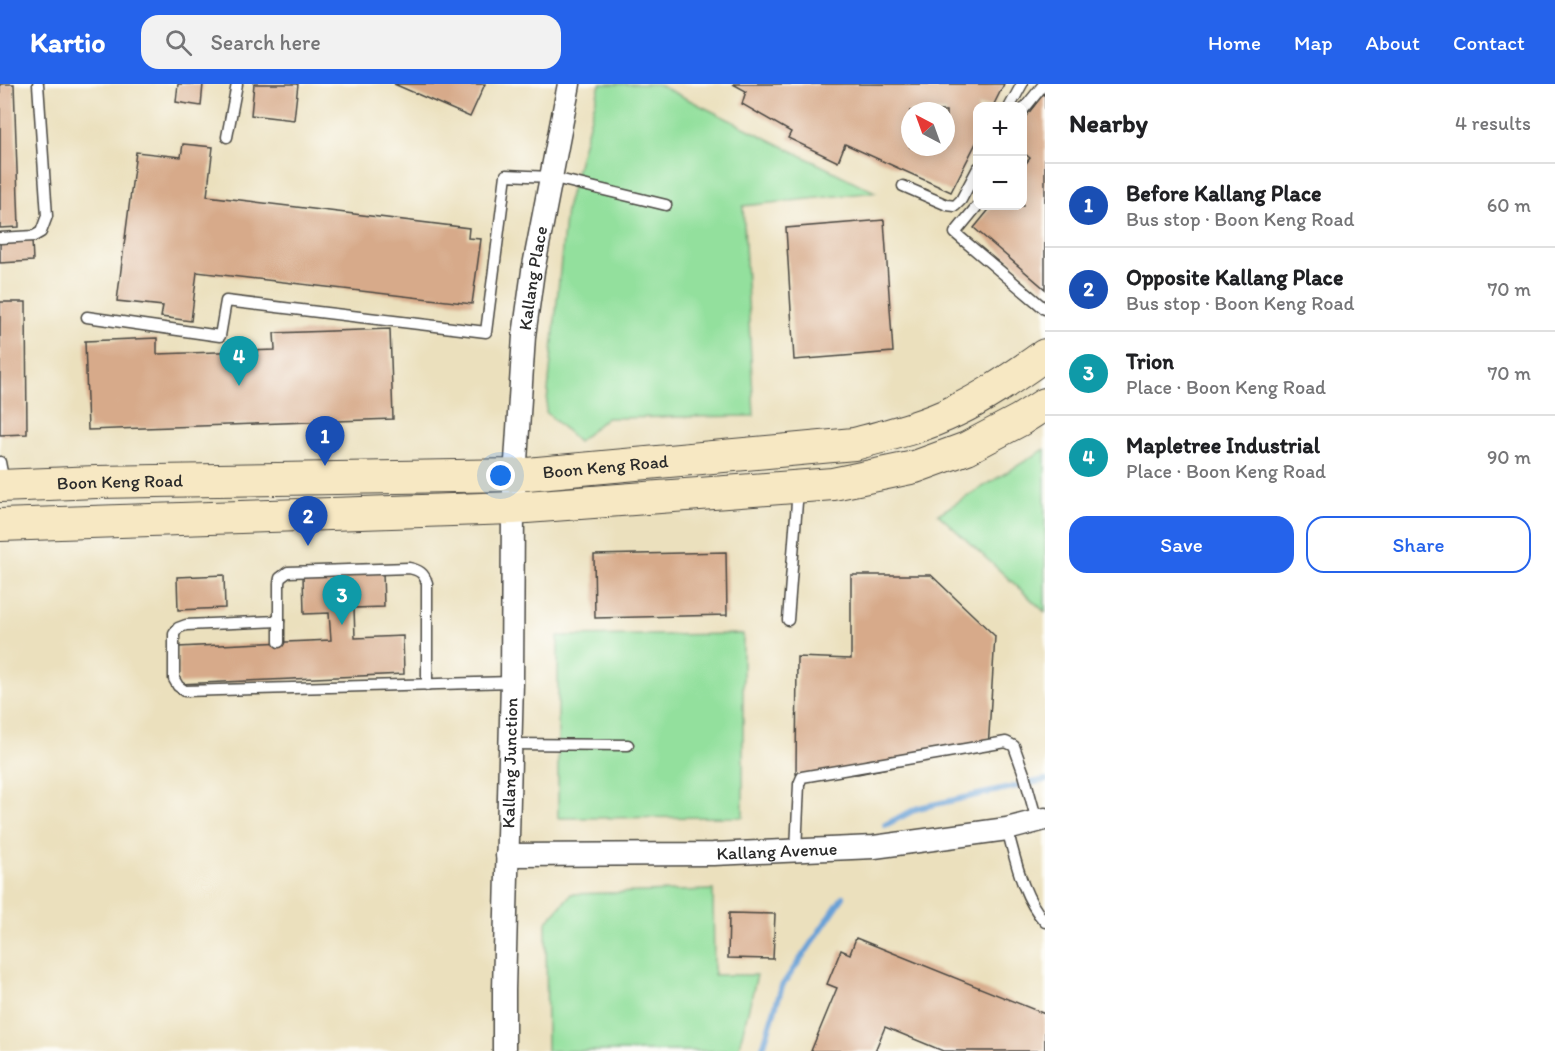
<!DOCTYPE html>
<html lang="en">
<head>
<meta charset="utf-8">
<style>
	body { margin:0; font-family:Itim,sans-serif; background:#f2f2f2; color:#202124 }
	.controls { position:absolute; right:18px; top:18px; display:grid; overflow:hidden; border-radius:12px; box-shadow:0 3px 15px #0003 }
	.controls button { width:54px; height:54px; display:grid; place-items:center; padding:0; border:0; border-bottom:2px solid #e0e0e0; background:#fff; color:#202124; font:30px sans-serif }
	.compass { position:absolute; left:901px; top:18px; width:54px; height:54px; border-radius:50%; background:#fff; box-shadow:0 3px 15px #0003; rotate:319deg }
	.you { position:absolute; left:501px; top:392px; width:21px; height:21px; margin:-15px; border:4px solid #fff; border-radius:50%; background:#1a73e8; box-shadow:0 0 0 9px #1a73e833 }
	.badge { display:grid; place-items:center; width:39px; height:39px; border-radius:50%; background:#2563eb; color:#fff; font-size:20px; font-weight:700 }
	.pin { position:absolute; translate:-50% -50px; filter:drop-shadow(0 2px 3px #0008) }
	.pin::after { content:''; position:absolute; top:32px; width:21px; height:18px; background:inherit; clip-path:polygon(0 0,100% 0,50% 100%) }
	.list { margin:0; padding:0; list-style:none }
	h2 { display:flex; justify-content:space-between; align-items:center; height:78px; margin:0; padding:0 24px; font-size:26px }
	h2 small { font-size:20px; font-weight:400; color:#757577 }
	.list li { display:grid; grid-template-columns:39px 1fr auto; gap:18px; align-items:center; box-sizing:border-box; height:84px; padding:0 24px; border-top:2px solid #e0e0e0 }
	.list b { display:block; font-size:22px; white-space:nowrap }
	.list p { margin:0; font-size:20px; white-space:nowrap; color:#757577 }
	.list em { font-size:20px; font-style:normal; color:#757577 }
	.actions { display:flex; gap:12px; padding:18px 24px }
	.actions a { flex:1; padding:14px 0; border:2px solid #2563eb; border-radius:18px; text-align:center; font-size:21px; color:#2563eb }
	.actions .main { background:#2563eb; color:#fff }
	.icon { flex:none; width:33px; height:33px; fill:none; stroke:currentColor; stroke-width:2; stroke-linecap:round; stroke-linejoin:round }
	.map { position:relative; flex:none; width:1045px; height:967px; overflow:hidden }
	header { display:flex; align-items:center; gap:36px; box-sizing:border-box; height:84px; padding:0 30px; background:#2563eb; color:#fff }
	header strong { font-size:28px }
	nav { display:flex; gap:33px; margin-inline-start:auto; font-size:21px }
	.search { width:420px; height:54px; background:#f2f2f2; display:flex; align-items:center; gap:15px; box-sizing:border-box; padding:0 21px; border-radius:18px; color:#757577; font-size:22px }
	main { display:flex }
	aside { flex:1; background:#fff }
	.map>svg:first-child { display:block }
	.green { fill:#93e09d; stroke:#5f8664; stroke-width:1.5 }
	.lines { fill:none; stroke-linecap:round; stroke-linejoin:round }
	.stream { stroke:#68a0d6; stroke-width:6 }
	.building { fill:#d7aa8a; fill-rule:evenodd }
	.lane-casing { stroke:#484641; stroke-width:13 }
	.street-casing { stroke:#484641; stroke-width:25 }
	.secondary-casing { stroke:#484641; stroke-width:34 }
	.lane { stroke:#fff; stroke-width:10 }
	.street { stroke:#fff; stroke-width:22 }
	.secondary { stroke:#f7e8c3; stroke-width:32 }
	.labels { text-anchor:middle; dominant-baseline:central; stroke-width:6; stroke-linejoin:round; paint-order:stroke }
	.street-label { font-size:18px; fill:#2b2b2b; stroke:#fdfcf7 }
</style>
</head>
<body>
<header>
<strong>Kartio</strong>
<div class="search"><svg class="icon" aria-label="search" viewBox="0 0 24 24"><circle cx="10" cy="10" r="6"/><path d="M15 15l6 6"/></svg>Search here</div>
<nav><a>Home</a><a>Map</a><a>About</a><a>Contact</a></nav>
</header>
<main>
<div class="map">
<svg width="1045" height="967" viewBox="0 0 1045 967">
	<rect width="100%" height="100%" fill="#fdfcf7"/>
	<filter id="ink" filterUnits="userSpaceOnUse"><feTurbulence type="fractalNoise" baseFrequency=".0167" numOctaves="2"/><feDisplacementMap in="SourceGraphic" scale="12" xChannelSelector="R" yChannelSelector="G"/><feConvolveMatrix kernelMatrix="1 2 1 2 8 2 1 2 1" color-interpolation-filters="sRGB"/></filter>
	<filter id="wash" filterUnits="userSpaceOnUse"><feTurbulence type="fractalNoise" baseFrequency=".008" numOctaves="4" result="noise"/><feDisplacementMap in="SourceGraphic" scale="24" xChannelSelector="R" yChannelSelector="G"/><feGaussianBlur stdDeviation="1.35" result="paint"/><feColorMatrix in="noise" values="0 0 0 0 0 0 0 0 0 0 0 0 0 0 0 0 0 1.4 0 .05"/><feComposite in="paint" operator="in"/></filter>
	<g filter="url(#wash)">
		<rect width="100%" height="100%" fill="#ebe0bd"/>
		<g class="green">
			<path d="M600 0H657L875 108 743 122 754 332 606 334 578 358 546 328 566 125Z"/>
			<path d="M1045 365V528L938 430Z"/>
			<path d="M743 550V733L558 734V552Z"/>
			<path d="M713 806 714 891H757L738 967H547L546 839 571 810Z"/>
		</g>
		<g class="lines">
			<g class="stream">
				<path d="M885 741 918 724 1045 696"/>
				<path d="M762 967 782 902 843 813"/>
			</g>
		</g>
		<g id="blocks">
			<g class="building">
				<path d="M0 0H14L19 143 0 144Z"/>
				<path d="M178 0H203L201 22 176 18Z"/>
				<path d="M254 0H298L294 36 251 31Z"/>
				<path d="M394 0H485L470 33Z"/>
				<path d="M733 0H1004L993 22H978V55L951 108 845 60 838 78 788 54 791 48 742 20 746 7ZM910 27H946V63H910Z"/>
				<path d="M1045 8V205L974 144 992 122H1023V83L1030 74 1023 68V36Z"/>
				<path d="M183 60 213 63 207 112 469 144 468 154 481 155 472 220 197 188 191 237 161 233 163 222 117 217 136 68 181 73Z"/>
				<path d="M884 136 893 268 794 276 786 144Z"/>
				<path d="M32 156 33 177 0 179V158Z"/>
				<path d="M0 218H26L27 350 0 351Z"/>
				<path d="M390 245 393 335 88 346 85 257 157 254V270L275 266 274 249Z"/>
				<path d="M726 468 727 531 595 534 594 471Z"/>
				<path d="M383 487 384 523 354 524 355 554 403 552 404 590 179 600 178 563 331 556 329 529 304 530 303 491Z"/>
				<path d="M224 491 225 524 178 526 177 493Z"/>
				<path d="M851 491H931L995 552 988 666 942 673 858 690H796L797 573 851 575Z"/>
				<path d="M729 829 775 830 773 875 728 874Z"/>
				<path d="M856 854 1045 930V967H943L885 943 875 967H811L837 904 827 900 841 866 850 870Z"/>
			</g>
		</g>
	</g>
	<g filter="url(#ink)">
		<use href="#blocks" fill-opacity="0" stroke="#484641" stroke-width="1.5"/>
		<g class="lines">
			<g class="lane-casing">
				<g id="lane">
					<path d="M1010 22 1022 0"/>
					<path d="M1023 26 1044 0"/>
					<path d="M227 53 237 0"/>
					<path d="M903 102 947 121 955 122 961 116 978 84"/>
					<path d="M978 121 955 149 1045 225"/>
					<path d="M0 154 34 152 41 148 47 132 38 0"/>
					<path d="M87 233 220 252 226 217 486 248 506 91 550 93 666 121"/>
					<path d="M0 378 4 399"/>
					<path d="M788 536 798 405"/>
					<path d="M279 537 186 541 178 544 174 550V595L178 602 185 607 512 598"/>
					<path d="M279 558V499L280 494 288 488 409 484C419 486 424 489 427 499V601"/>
					<path d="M510 660 628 661"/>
					<path d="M1007 745C1016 777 1022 812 1045 838"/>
					<path d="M796 767 799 700 802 693 1006 658 1014 662 1024 690 1037 737"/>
				</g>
			</g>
			<g class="street-casing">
				<g id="street">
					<path id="s1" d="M507 771 713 770 874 763 1007 745 1045 735"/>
					<path id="s2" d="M504 967V906L512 598 513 424 524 252 533 187 569 0"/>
				</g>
			</g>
			<g class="secondary-casing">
				<g id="secondary">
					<path id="s3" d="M0 402 96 398 516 391 854 360C888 351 923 343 955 327 987 312 1016 291 1045 271"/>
					<path d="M0 441 513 424 833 400 915 383 967 364 1020 336 1045 320"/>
				</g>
			</g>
			<use href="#lane" class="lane"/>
			<use href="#street" class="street"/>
			<use href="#secondary" class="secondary"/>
		</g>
	</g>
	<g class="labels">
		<g class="street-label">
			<text stroke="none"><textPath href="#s2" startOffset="774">Kallang Place</textPath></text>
			<text stroke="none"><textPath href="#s3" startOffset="606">Boon Keng Road</textPath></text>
			<text stroke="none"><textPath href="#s3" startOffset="120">Boon Keng Road</textPath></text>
			<text stroke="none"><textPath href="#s2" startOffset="288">Kallang Junction</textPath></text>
			<text stroke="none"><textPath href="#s1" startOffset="270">Kallang Avenue</textPath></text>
		</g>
	</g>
</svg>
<div class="controls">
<button>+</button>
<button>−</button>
</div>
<svg class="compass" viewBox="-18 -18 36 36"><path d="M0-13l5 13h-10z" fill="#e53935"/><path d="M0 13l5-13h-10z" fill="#757577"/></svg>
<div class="you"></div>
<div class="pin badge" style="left:325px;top:382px;background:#1a4fb4">1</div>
<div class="pin badge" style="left:308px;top:462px;background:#1a4fb4">2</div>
<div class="pin badge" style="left:342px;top:541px;background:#0f9aa8">3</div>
<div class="pin badge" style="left:239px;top:302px;background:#0f9aa8">4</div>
</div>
<aside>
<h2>Nearby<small>4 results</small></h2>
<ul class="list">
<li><span class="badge" style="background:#1a4fb4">1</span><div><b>Before Kallang Place</b><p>Bus stop · Boon Keng Road</p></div><em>60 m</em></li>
<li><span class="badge" style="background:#1a4fb4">2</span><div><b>Opposite Kallang Place</b><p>Bus stop · Boon Keng Road</p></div><em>70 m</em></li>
<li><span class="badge" style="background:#0f9aa8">3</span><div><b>Trion</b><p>Place · Boon Keng Road</p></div><em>70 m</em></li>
<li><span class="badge" style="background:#0f9aa8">4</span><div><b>Mapletree Industrial</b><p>Place · Boon Keng Road</p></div><em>90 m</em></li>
</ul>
<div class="actions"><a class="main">Save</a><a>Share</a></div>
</aside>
</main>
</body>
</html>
